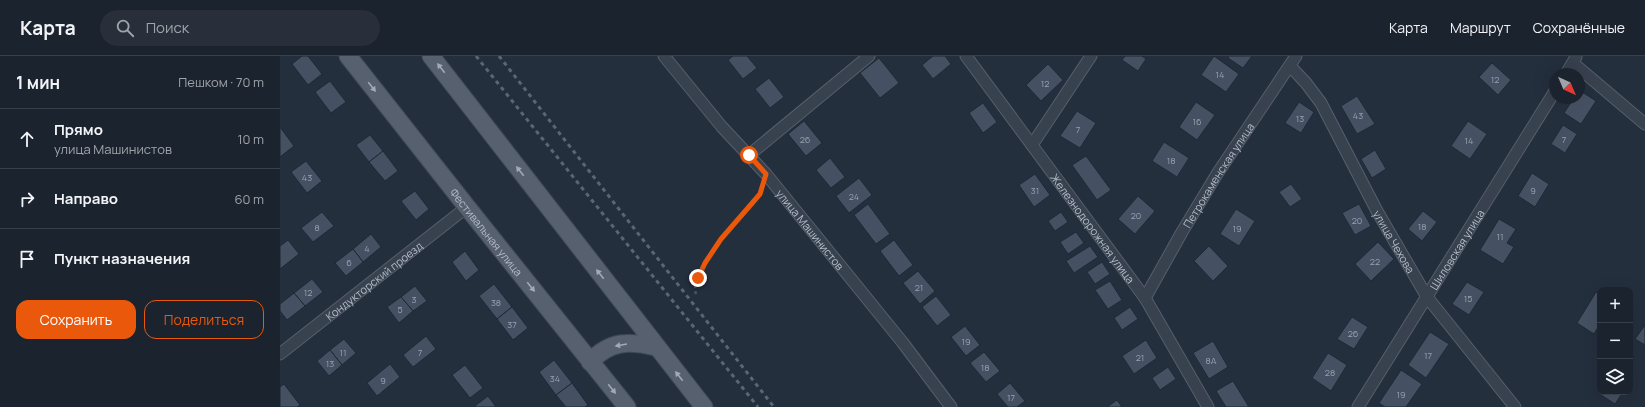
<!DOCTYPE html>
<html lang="ru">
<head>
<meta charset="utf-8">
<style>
	body { margin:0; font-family:Manrope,sans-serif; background:#282f3a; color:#f1f3f6 }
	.controls { position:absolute; right:12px; bottom:12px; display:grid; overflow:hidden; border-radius:8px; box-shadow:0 4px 16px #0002 }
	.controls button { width:36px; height:36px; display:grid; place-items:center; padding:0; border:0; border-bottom:1px solid #39404a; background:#1b232e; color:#f1f3f6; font:20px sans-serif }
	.compass { position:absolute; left:1269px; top:12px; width:36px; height:36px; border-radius:50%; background:#1b232e; box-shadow:0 4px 16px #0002; rotate:136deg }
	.stop { position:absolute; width:12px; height:12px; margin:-9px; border:3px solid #ea580c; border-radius:50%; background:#fff }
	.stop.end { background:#ea580c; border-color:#fff; box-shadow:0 1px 4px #0008 }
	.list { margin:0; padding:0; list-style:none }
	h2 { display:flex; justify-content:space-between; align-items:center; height:52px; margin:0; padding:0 16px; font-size:17px }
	h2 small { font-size:13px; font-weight:400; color:#a0a4aa }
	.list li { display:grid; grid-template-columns:26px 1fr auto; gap:12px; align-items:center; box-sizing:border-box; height:60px; padding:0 16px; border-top:1px solid #39404a }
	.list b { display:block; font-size:15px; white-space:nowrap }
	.list p { margin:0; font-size:13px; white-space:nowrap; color:#a0a4aa }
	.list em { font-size:13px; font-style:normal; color:#a0a4aa }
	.actions { display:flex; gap:8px; padding:12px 16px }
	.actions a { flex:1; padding:9px 0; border:1px solid #ea580c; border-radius:12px; text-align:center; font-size:14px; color:#ea580c }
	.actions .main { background:#ea580c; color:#fff }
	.icon { flex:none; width:22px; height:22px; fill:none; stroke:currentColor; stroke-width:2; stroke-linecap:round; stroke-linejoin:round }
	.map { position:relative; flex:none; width:1365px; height:351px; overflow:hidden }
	header { display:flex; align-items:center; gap:24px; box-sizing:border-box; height:56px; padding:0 20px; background:#1b232e; border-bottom:1px solid #39404a }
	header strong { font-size:19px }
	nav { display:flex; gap:22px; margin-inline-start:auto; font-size:14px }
	.search { width:280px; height:36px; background:#282f3a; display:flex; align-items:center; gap:10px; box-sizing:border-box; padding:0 14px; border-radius:22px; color:#a0a4aa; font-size:15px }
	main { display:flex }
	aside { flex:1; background:#1b232e }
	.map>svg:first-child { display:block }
	.building { fill:#455162; stroke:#1f2835 }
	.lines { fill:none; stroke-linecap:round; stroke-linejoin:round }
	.minor-casing { stroke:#565f6c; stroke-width:13 }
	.primary-casing { stroke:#414a57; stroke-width:19 }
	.path { stroke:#44595c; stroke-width:2.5; stroke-dasharray:3 3; stroke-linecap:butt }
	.minor { stroke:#38414e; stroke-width:11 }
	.primary { stroke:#56606e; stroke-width:17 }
	.rail { stroke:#5a6575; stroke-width:3; stroke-dasharray:4 4; stroke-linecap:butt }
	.oneway { fill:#a1aab7 }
	.route { stroke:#ea580c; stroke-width:5 }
	.labels { text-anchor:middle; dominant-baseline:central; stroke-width:3; stroke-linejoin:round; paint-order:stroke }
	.number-label { font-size:9px; fill:#98a1af }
	.street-label { font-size:11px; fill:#b4bcc9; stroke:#1d2633 }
</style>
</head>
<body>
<header>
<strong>Карта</strong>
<div class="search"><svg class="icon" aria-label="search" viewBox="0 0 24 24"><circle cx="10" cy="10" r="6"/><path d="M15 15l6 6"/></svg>Поиск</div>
<nav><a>Карта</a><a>Маршрут</a><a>Сохранённые</a></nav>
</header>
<main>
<aside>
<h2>1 мин<small>Пешком · 70 m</small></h2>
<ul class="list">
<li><svg class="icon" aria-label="ahead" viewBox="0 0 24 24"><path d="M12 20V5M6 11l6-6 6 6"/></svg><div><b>Прямо</b><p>улица Машинистов</p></div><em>10 m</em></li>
<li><svg class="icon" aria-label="right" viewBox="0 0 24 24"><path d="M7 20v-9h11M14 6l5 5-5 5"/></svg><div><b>Направо</b></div><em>60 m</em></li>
<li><svg class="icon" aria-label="arrive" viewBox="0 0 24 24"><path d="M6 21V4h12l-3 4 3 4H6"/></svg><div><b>Пункт назначения</b></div></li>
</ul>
<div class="actions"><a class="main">Сохранить</a><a>Поделиться</a></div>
</aside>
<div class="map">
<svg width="1365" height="351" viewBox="0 0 1365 351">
	<rect width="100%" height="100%" fill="#242f3e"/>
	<g class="building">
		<path d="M22 0H28L42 18 28 29 12 8Z"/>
		<path d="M453 0H467L477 12 463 23 448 4Z"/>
		<path d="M653 0H665L671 8 653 23 642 9Z"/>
		<path d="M845 0H862L866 3 858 15 842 4Z"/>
		<path d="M934 0 959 18 946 36 921 19Z"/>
		<path d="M949 0H972L963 12 948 2Z"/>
		<path d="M599 2 619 27 600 42 580 17Z"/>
		<path d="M1212 7 1231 24 1218 39 1199 21Z"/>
		<path d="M768 8 783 24 761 45 746 29Z"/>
		<path d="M489 22 504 41 490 52 475 33Z"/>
		<path d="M50 25 66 46 51 57 35 36Z"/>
		<path d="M1299 34 1316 45 1301 68 1284 57 1294 42H1299Z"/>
		<path d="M1077 40 1095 68 1077 78 1061 50Z"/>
		<path d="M916 46 935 59 917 84 899 71Z"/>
		<path d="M1019 46 1034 56 1021 77 1005 67Z"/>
		<path d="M703 47 717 66 703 77 689 57Z"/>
		<path d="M797 55 816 67 800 92 780 80Z"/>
		<path d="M524 65 542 87 526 100 508 78Z"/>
		<path d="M1188 65 1207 78 1190 103 1171 90Z"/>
		<path d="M1283 69 1297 78 1285 97 1271 88Z"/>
		<path d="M0 71 14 90 0 101Z"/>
		<path d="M90 79 103 95 89 106 76 89Z"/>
		<path d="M884 86 909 102 897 121 872 105Z"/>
		<path d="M1095 94 1106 113 1092 122 1081 103Z"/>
		<path d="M103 95 118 115 105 125 89 106Z"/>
		<path d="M806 100 831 134 817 144 792 109Z"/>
		<path d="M550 102 565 121 551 132 536 114Z"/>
		<path d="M26 105 42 125 27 137 11 116Z"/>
		<path d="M1252 117 1269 128 1255 151 1238 140Z"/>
		<path d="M755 118 770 139 754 151 739 129Z"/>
		<path d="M579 122 592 139 569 157 556 140Z"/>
		<path d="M1011 128 1022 143 1010 151 999 136Z"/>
		<path d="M135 135 149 153 136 164 121 145Z"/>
		<path d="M858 140 875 155 855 178 838 163Z"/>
		<path d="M588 148 610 178 596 188 574 159Z"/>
		<path d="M1079 148 1091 170 1075 179 1062 157Z"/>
		<path d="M956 153 975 165 959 190 940 178Z"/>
		<path d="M1143 155 1157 166 1142 185 1128 173Z"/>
		<path d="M42 156 54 170 33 186 21 172Z"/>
		<path d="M781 156 788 166 775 175 768 165Z"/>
		<path d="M1219 163 1236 173 1227 187 1234 191 1223 208 1200 194Z"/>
		<path d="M796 176 804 187 788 198 780 186Z"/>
		<path d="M91 178 101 191 83 206 73 193Z"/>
		<path d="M8 184 19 198 0 213V190Z"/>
		<path d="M614 184 633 209 619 220 600 195Z"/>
		<path d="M1098 186 1114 203 1091 225 1075 208Z"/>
		<path d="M810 190 818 201 794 217 786 205Z"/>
		<path d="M929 190 948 210 933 225 914 205Z"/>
		<path d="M73 193 83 206 66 220 55 207Z"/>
		<path d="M185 195 199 214 186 225 172 206Z"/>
		<path d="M822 206 830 218 815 228 807 216Z"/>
		<path d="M638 215 655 235 640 248 623 227Z"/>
		<path d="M32 223 43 236 25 250 14 237Z"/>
		<path d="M830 225 842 244 828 253 815 234Z"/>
		<path d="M1187 226 1204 236 1189 259 1172 248Z"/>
		<path d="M214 228 232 251 217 263 199 240Z"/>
		<path d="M135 230 147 245 133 255 121 241Z"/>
		<path d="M1316 236 1320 239V268L1314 278 1297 267Z"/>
		<path d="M14 237 25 250 7 264 0 255V248Z"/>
		<path d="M656 240 671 259 657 270 642 251Z"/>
		<path d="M121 241 133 255 119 267 107 251Z"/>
		<path d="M232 251 248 272 233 284 217 263Z"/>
		<path d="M850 251 858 263 842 274 834 262Z"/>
		<path d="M1072 261 1088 271 1074 293 1057 283Z"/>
		<path d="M1365 269V289L1355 283Z"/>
		<path d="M685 270 700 289 686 300 671 281Z"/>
		<path d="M1150 276 1169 288 1146 322 1128 309Z"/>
		<path d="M146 280 156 293 133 311 123 299Z"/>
		<path d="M64 283 76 297 62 309 50 294Z"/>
		<path d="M866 284 877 302 854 318 842 300Z"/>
		<path d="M933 285 948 311 929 323 913 297Z"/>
		<path d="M50 294 62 309 49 320 37 305Z"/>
		<path d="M704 296 720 315 706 326 690 307Z"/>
		<path d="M1048 297 1067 309 1051 335 1032 322Z"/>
		<path d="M274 304 292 327 276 339 259 316Z"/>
		<path d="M110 308 120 321 97 340 87 327Z"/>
		<path d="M185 309 203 332 190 342 172 319Z"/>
		<path d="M888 311 896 323 880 334 872 322Z"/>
		<path d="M1121 314 1142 328 1126 351H1105L1099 347Z"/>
		<path d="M953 325 969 351H946L936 335Z"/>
		<path d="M292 327 308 349 305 351H286L276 339Z"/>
		<path d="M730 327 745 345 737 351H728L717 338Z"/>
		<path d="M4 328 20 349 17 351H0V331Z"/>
		<path d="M1320 334V336H1343L1335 348 1318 337Z"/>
		<path d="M208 340 216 351H196L195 350Z"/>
		<path d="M837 344 842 351H827Z"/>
	</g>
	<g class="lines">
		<g class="minor-casing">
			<g id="minor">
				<path id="s1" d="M384 0 442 71 486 118 623 287 671 351"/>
				<path id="s2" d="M686 0 865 242 928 351"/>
				<path d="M1293 7 1365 68"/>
				<path id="s3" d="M1010 10 1026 27 1041 47 1097 155 1147 241 1235 351"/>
				<path d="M1286 18 1296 1"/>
				<path d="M752 89 811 0"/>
				<path d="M469 99 589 0"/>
				<path id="s4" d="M865 242 902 176 937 118 1016 0"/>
				<path id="s5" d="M0 298 187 151"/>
				<path id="s6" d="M1078 351 1275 35"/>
			</g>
		</g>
		<g class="primary-casing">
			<g id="primary">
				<path id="s7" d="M68 0 187 151 347 351"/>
				<path d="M151 0 424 351"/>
				<path d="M310 306C330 284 350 285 376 291"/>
			</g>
		</g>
		<path class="path" d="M416 238C410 222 439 185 449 173 461 161 477 148 481 132"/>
		<use href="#minor" class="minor"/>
		<use href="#primary" class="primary"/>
		<g class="rail">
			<path d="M196 0 478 351"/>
			<path d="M219 0 494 351"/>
		</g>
	</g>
	<defs><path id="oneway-solid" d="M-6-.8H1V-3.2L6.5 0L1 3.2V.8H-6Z"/></defs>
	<g class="oneway">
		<use href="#oneway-solid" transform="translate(161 12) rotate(-128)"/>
		<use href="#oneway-solid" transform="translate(92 31) rotate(52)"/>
		<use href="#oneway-solid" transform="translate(240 115) rotate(-128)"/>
		<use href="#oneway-solid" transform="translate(320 218) rotate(-128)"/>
		<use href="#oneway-solid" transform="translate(251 231) rotate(51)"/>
		<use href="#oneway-solid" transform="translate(341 289) rotate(170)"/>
		<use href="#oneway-solid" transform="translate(399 320) rotate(-128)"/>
		<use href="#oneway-solid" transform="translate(332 333) rotate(51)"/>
	</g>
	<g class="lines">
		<path class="route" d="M418 222 425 207 441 183 480 138 486 118 469 99"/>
	</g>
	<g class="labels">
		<g class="number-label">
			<text x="940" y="18">14</text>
			<text x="1215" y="23">12</text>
			<text x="765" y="27">12</text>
			<text x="1078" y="59">43</text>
			<text x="1020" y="62">13</text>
			<text x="917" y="65">16</text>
			<text x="798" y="73">7</text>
			<text x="525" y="83">26</text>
			<text x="1284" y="83">7</text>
			<text x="1189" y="84">14</text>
			<text x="891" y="104">18</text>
			<text x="27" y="121">43</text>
			<text x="755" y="134">31</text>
			<text x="1253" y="134">9</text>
			<text x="574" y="140">24</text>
			<text x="856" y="159">20</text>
			<text x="1077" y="164">20</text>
			<text x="1142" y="170">18</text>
			<text x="37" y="171">8</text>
			<text x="957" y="172">19</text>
			<text x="1220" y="180">11</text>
			<text x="87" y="192">4</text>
			<text x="1095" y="205">22</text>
			<text x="69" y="206">6</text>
			<text x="639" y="231">21</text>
			<text x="28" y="236">12</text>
			<text x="1188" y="242">15</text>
			<text x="134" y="243">3</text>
			<text x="216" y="246">38</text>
			<text x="120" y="253">5</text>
			<text x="232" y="268">37</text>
			<text x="1073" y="277">26</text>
			<text x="686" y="285">19</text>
			<text x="63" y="296">11</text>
			<text x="140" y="296">7</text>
			<text x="1148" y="299">17</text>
			<text x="860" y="301">21</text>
			<text x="931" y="304">8А</text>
			<text x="50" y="307">13</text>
			<text x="705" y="311">18</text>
			<text x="1050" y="316">28</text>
			<text x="275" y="322">34</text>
			<text x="103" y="324">9</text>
			<text x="1121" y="338">19</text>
			<text x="731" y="341">17</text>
		</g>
		<g class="street-label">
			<text stroke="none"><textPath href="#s4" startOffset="143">Петрокаменская улица</textPath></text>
			<text stroke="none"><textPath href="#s2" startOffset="214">Железнодорожная улица</textPath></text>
			<text stroke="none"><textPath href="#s1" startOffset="227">улица Машинистов</textPath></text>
			<text stroke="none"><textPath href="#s7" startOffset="224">Фестивальная улица</textPath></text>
			<text stroke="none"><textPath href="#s3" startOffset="205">улица Чехова</textPath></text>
			<text stroke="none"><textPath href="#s6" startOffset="186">Шиловская улица</textPath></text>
			<text stroke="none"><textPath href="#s5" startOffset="119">Кондукторский проезд</textPath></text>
		</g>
	</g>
</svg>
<div class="controls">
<button>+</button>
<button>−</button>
<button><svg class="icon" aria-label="layers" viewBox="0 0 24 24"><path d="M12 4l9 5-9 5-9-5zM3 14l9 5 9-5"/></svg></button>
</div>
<svg class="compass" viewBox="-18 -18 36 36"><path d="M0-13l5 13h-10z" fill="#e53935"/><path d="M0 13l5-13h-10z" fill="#a0a4aa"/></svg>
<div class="stop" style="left:469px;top:99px"></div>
<div class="stop end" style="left:418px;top:222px"></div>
</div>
</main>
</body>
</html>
